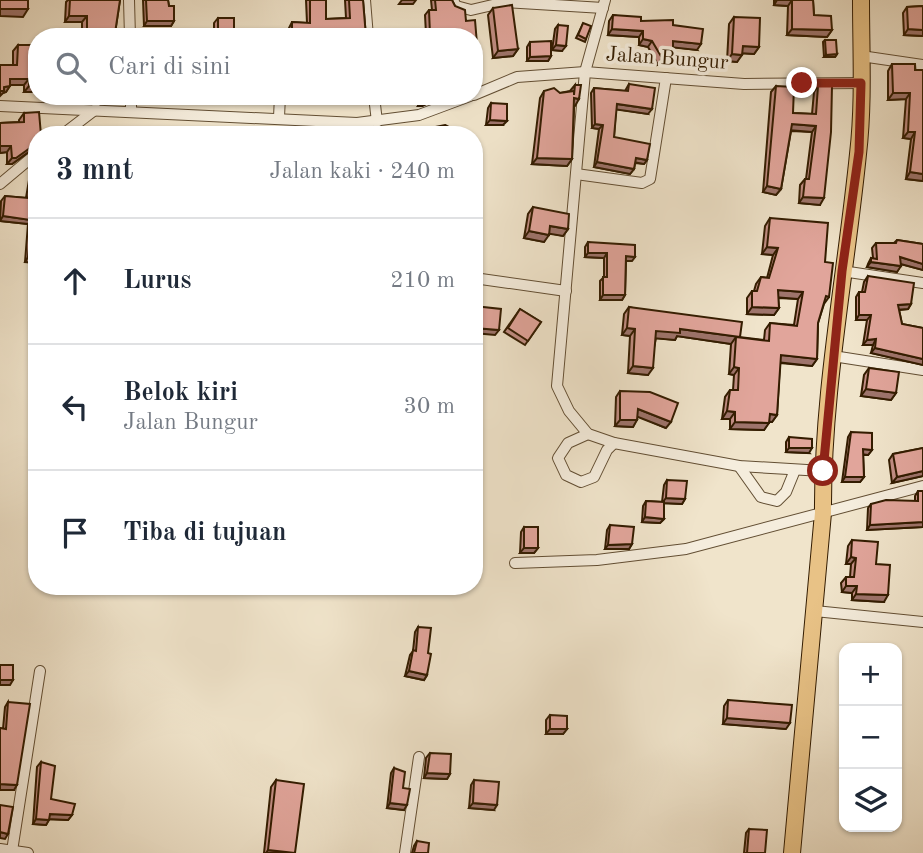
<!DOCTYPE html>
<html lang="id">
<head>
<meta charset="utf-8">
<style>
	body { margin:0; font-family:"Old Standard TT",serif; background:#f6f6f7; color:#1f2937 }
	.controls { position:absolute; right:21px; bottom:21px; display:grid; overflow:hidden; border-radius:14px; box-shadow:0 2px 5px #0004 }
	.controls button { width:63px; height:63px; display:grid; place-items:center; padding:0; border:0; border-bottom:2px solid #e0e1e3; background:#fff; color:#1f2937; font:35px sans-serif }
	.stop { position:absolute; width:21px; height:21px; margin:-16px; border:5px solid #8f2418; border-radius:50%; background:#fff }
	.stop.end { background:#8f2418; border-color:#fff; box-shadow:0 2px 7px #0008 }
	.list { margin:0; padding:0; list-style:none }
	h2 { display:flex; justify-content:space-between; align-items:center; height:91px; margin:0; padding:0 28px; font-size:30px }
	h2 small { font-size:23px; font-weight:400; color:#747a83 }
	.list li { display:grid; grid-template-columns:46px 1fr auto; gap:21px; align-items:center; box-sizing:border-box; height:126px; padding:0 28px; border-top:2px solid #e0e1e3 }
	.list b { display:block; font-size:26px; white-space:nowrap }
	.list p { margin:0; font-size:23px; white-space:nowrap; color:#747a83 }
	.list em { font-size:23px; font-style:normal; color:#747a83 }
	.icon { flex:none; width:38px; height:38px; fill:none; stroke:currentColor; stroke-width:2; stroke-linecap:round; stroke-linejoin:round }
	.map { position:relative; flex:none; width:923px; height:853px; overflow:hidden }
	.search { position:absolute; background:#fff; box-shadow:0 2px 5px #0004; left:28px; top:28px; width:455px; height:77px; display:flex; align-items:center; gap:18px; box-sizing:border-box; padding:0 24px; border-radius:28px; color:#747a83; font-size:26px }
	.panel { position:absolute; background:#fff; box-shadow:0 2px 5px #0004; left:28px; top:126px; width:455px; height:469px; border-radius:28px }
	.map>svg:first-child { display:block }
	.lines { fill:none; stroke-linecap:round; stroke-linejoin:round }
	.street-casing { stroke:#624e33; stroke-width:12 }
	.primary-casing { stroke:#331c00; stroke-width:18 }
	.street { stroke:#f5eddd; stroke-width:10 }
	.primary { stroke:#e8c286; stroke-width:16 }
	.wall { fill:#c28e85; stroke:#331c00; stroke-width:2 }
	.shaded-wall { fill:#9e746c; stroke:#331c00; stroke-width:2 }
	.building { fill:#e1a59b; stroke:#331c00; stroke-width:2 }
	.route { stroke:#8f2418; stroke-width:9 }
	.labels { text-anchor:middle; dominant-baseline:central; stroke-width:7; stroke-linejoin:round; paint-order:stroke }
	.street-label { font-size:21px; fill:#331c00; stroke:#f5eddd }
</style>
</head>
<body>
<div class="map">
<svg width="923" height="853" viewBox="0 0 923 853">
	<rect width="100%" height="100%" fill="#f0e4cb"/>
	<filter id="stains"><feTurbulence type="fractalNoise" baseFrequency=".00286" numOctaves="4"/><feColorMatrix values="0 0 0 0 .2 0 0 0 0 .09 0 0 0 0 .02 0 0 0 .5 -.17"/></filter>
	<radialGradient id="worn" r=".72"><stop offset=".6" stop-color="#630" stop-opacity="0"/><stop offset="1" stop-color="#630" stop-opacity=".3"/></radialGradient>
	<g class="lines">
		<g class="street-casing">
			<g id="street">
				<path d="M129 0 130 37"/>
				<path d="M365 0 368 37"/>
				<path d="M453 0 456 6 471 10 506 2 603 8"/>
				<path d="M605 0 585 72 557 386 569 411 588 434 614 443 739 466 823 471"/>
				<path d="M283 37V36"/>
				<path d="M861 56 923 65"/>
				<path d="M474 95 517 77 585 72 744 84 861 83"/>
				<path d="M131 96V110"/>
				<path d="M374 96 377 122"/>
				<path d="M0 106 357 123 419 115 470 96"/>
				<path d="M279 117 280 96"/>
				<path d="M62 135 96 109"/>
				<path d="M576 174 642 183 650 179 666 78"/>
				<path d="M0 184 37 153"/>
				<path d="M842 271 923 283"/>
				<path d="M474 278 566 291"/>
				<path d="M833 356 923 370"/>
				<path d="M588 434 568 443 558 458 566 475 581 482 594 477 607 450 614 443"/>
				<path d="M739 466 761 497 777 501 786 492 795 470"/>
				<path d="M515 563 597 560 686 549 923 486"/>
				<path d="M815 611 923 622"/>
				<path d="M0 849 28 853"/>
				<path d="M12 851 40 671"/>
				<path d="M405 853 419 757"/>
			</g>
		</g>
		<g class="primary-casing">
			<path id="primary" d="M792 853 823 513C822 393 846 274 858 154 864 103 861 51 861 0"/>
		</g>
		<use href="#street" class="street"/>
		<use href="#primary" class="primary"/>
	</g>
	<g class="wall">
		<path d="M68 0H120L115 33 123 37H82V22H65L66 2Z"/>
		<path d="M143 0H168L169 6 174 21 171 26H144Z"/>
		<path d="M306 0H326V19L346 18 345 0H363L366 37H288L289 28 292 22 307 23Z"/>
		<path d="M431 0H452L455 6 466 21 479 68 475 74 426 34 425 15 429 10H432Z"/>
		<path d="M774 0H813L814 15 832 30 827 37 787 35 788 6 774 5Z"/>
		<path d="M923 6V36L904 35 903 13 907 7Z"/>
		<path d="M493 8 518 49 513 56 493 58 488 15Z"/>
		<path d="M613 15 641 21 673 25 697 50 673 47 669 63 658 65 648 47 639 45V37L608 35 609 21Z"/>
		<path d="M734 17 759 47 754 54 742 53 737 62 727 61 729 24Z"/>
		<path d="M218 18 234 37H214V23Z"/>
		<path d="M558 25 562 51 552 50 555 29Z"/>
		<path d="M582 26 586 39 585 42 576 38Z"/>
		<path d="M825 40 837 54 835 57H824L823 42Z"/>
		<path d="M530 42 551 56 548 61H527V47Z"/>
		<path d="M18 45 37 92H24V85H10L6 92 3 93 13 65V51Z"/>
		<path d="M892 64H915L923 181 906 179 911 139 903 138 906 99 888 100V71Z"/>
		<path d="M629 84 648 114 616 109 614 137 647 160 644 164 635 163 634 169 630 174 594 167 599 129 592 128 591 93 594 88 625 91Z"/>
		<path d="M575 85 572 159 567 166 532 164 540 98 544 91 560 93 570 91Z"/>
		<path d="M776 86 793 113 812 114 814 92 818 86 820 205 799 203 800 185 805 179H806L812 132 791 131 781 189 776 195 763 192 771 92Z"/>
		<path d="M381 96H437L434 100 422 106H418V102L409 100 382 102Z"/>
		<path d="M491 103 503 125H486L488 108Z"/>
		<path d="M24 113 37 135V146L12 164H7V152L0 153V123L19 122V120Z"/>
		<path d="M34 163 37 263 25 262 28 224 0 221 1 201 5 196 26 198 31 168Z"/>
		<path d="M533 207 568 229 563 236 549 233 544 242 524 238 528 214Z"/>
		<path d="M770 218 825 262 829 297 824 304 818 323 817 359 812 366 780 363 777 415 772 422H769L764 430 730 429V419H722L725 397 730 390H733L734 375 729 374 731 344 677 336 675 340 656 338 648 375 628 373 630 336 622 335 624 314 629 307 739 337 764 340 765 330 770 323 794 325 798 299 778 298 779 308 774 315 747 314V298L752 291H754L756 284 761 277 767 278 773 255 762 254 765 226Z"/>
		<path d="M897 240 923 244V270L901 264 897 272 867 267 868 264 871 258H873L872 248 876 243H894Z"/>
		<path d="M588 242 632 261H626L625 295 622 300H600V281L604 277V258L585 257V247Z"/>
		<path d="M868 276 911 304 908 309 899 310 902 324 923 328V365L871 353 873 345H863L867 320H856V297L859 292H862L864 282Z"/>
		<path d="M520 309 541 322 525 345 504 332Z"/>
		<path d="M869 368 896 393 891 400 861 396 864 375Z"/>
		<path d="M620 391 666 428 638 416 633 427 615 426 616 397Z"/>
		<path d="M851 432 872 450 868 455H863L864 477 860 482H842L848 437Z"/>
		<path d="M789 437 809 453 786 452V442Z"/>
		<path d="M923 448V476L892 483 889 460 893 454Z"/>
		<path d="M667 480 685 499 682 504 664 503V519L660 523 642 522 643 506 646 501 662 502 664 485Z"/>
		<path d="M918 491H923V527L867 530 868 508 871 504 915 501V496Z"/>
		<path d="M610 525 632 544 629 549H605L607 530Z"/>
		<path d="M524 527 538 548 534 553H520L521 532Z"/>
		<path d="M852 540 876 564 884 602 852 600V593L842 592 841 583 846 577H850L851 564H846L848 546Z"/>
		<path d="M418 627 427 675 424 680 405 676 410 655 413 651 415 632Z"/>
		<path d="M728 700 786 729 723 724 724 706Z"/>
		<path d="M8 702 14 790H0V728L3 729 5 707Z"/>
		<path d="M550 715 567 729 563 734H546V720Z"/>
		<path d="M430 753 450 774 447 779 424 778 426 758Z"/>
		<path d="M41 762 51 799 72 815 68 820 49 819 46 825 33 824 37 767Z"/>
		<path d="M394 768 403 788 404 810 387 808 391 773Z"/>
		<path d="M276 780 295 853H264L271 787Z"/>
		<path d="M474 780 494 810 469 808 471 785Z"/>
		<path d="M749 829 765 853H744L746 833Z"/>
		<path d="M417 841 428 853H412L414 846Z"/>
	</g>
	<g class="shaded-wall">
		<path d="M402 0H416L413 4H399Z"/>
		<path d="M777 0H792L788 6 774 5Z"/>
		<path d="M0 9H28L23 17 0 16Z"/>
		<path d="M69 16H87L82 22H65Z"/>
		<path d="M147 21H174L171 26H144Z"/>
		<path d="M612 29 643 31 639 37 608 35Z"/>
		<path d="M792 29 832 30 827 37 787 35Z"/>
		<path d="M908 29 923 30V36L904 35Z"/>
		<path d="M643 39 652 41 648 47 639 45Z"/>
		<path d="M673 41 701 44 697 50 669 47Z"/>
		<path d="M556 45 566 46 562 51 552 50Z"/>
		<path d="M743 46 759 47 754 54 738 53Z"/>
		<path d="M518 49 513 56 493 58 498 51Z"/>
		<path d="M732 54 742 55 737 62 727 61Z"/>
		<path d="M837 54 835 57H824L826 55Z"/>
		<path d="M551 56 548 61H527L530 57Z"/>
		<path d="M673 57 669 63 658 65 662 58Z"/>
		<path d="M10 79H29L24 85H5Z"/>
		<path d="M10 86 6 92 3 93 0 96V91L4 87Z"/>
		<path d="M29 86H37V92H24Z"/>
		<path d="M893 93H910L906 99 888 100Z"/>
		<path d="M189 96H229L227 99 187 100Z"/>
		<path d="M308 96H335L331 101 306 100Z"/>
		<path d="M371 96 367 102 331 104 335 99Z"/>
		<path d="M386 96H422L418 102 409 100 382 102Z"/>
		<path d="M435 96H437L434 100 422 106H418L422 101Z"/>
		<path d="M574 98 579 99 575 106 569 105Z"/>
		<path d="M617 104 652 109 648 114 613 109Z"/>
		<path d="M490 120 507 121 503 125H486Z"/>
		<path d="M595 124 603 125 599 129 592 128Z"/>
		<path d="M792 124 816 126 812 132 788 130Z"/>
		<path d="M908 132H915L911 139 903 138Z"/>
		<path d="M37 143V146L12 164H7L12 158Z"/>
		<path d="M0 146H11L7 152 0 153Z"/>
		<path d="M537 158 572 159 567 166 532 164Z"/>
		<path d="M636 158 647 160 644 164 633 162Z"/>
		<path d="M597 162 634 169 630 174 594 167Z"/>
		<path d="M910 172 923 174V181L906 179Z"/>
		<path d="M767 186 781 189 776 195 763 192Z"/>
		<path d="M803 197 824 198 820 205 799 203Z"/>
		<path d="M3 216 31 220 28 224 0 221Z"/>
		<path d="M550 226 568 229 563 236 545 233Z"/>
		<path d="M529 231 549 235 544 242 524 238Z"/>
		<path d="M767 247 778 248 773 255 762 254Z"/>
		<path d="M588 253H607L604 258 585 257Z"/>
		<path d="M626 256 635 257 632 261H622Z"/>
		<path d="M28 257 37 258V263L25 262Z"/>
		<path d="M900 257 923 264V270L897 263Z"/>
		<path d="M871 262 901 266 897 272 867 267Z"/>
		<path d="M778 290 803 292 798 299 773 297Z"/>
		<path d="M603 295H625L622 300H600Z"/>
		<path d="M911 304 908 309 895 310 898 305Z"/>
		<path d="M752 307 779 308 774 315 747 314Z"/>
		<path d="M859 315H871L867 320H856Z"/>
		<path d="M474 328 499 330 495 335 474 333Z"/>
		<path d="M627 328 635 329 630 336 622 335Z"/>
		<path d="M680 329 740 337H736L731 344 677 336 675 340 651 338 656 331Z"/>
		<path d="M876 339 873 345H863L867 340Z"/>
		<path d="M875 348 923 359V365L871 353Z"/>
		<path d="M781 355 817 359 812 366 776 362Z"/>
		<path d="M633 366 653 368 648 375 628 373Z"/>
		<path d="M734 367 739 368 734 375 729 374Z"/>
		<path d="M866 389 896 393 891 400 861 396Z"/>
		<path d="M638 409 671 422 666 428 633 415Z"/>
		<path d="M727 411 735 412 730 419H722Z"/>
		<path d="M770 414 777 415 772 422 765 421Z"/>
		<path d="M620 420H637L633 427 615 426Z"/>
		<path d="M735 422 769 423 764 430 730 429Z"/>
		<path d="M789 448H812L809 453 786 452Z"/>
		<path d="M863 449 872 450 868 455 860 454Z"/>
		<path d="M923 471V476L892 483 897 477Z"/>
		<path d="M845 477H864L860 482H842Z"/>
		<path d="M666 498 685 499 682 504 662 503Z"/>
		<path d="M645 517 664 519 660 523 642 522Z"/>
		<path d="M923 522V527L867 530 870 525Z"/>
		<path d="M632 544 629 549H605L608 545Z"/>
		<path d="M524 548H538L534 553H520Z"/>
		<path d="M851 557 856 558 851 564H846Z"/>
		<path d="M846 586H857L852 593 842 592Z"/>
		<path d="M856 594 888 595 884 602 852 600Z"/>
		<path d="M409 671 427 675 424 680 405 676Z"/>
		<path d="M0 680H13L10 685H0Z"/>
		<path d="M727 718 790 723 786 729 723 724Z"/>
		<path d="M550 729H567L563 734H546Z"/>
		<path d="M427 773 450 774 447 779 424 778Z"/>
		<path d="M0 784 17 785 14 790H0Z"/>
		<path d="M390 803 407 805 404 810 387 808Z"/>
		<path d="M473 803 497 805 494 810 469 808Z"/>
		<path d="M50 814 72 815 68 820 46 819Z"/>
		<path d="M36 819 49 820 46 825 33 824Z"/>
		<path d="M0 832 8 834 5 839 0 838Z"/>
		<path d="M268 850 294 853H266Z"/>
	</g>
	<g class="building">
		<rect x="0" y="0" width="28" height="9"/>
		<path d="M70 0H120L115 33H123V37H87V16H69Z"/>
		<path d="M146 0H168L169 6H174V21H147Z"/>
		<path d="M310 0H326V19L350 18 349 0H363L366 37H292V22L310 23Z"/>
		<path d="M435 0H452L455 6 465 10 466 21 475 20 479 68H474V37H405L430 34 429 10H436Z"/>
		<path d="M792 0H813L814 15 831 16 832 30 792 29Z"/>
		<path d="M512 5 518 49 498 51 493 8Z"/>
		<path d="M923 6V30L908 29 907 7Z"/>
		<path d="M613 15 641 17V21L673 20V25L703 29 701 44 673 41V57L662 58 652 41 643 39V31L612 29Z"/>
		<path d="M734 17 760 18 759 47 743 46 742 55 732 54Z"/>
		<rect x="218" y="18" width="16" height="19"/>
		<path d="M583 23 591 26 586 39 578 35Z"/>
		<path d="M558 25 568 26 566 46 556 45Z"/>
		<path d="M825 40H836L837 54 826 55Z"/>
		<path d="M551 41V56L530 57V42Z"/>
		<path d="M18 45H34V54H37V86H29V79H10V86L4 87V91H0V65H17Z"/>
		<path d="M892 64H915V70H923V174L910 172 915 132H908L910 93H893Z"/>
		<path d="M629 84 655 88 652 109 617 104 614 137 650 144 647 160 636 158 634 169 597 162 603 125 595 124 594 88 628 91Z"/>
		<path d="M575 85H581L579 99 574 98 572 159 537 158 544 91 554 88 560 93 574 91V95Z"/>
		<path d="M776 86 794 87 793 113 816 114 818 86H832L831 132 824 198 803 197 805 179H809L816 126 792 124 781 189 767 186Z"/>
		<path d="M335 96H371L335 99Z"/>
		<path d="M422 96H435L425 101H422Z"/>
		<path d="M491 103 507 104V121L490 120Z"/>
		<path d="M39 112 41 135H37V143L16 158H12L11 146H0V123L24 122V113Z"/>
		<path d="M445 125 458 132H465V135H420H430V128Z"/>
		<path d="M380 127 393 135H369V134Z"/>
		<path d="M93 128 108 129V135H93Z"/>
		<path d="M175 130 216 133 215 135H175Z"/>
		<path d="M37 161V258L28 257 31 220 3 216 5 196 28 198 34 163Z"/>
		<path d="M533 207 569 214 568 229 550 226 549 235 529 231Z"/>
		<path d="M770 218 828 223 825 262 833 263 829 297 826 296 818 323 817 359 781 355 777 415 770 414 769 423 735 422V412L727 411 730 390H738L739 368 734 367 736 337 769 341 770 323 797 326 803 292 778 290 779 308 752 307V291H757L761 277 769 278 778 248 767 247Z"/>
		<path d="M897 240 923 244V264L900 257 901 266 871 262V258L877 259 876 243H896Z"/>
		<path d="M588 242 635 245V257L626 256 625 295H603V277H607V253H588Z"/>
		<path d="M868 276 914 283 911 304 898 305 902 324 923 328V359L875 348 876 339 867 340 871 315H859V292H865Z"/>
		<path d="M474 306 501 309 499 330 474 328Z"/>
		<path d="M629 307 742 322 740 337 680 329V333L656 331 653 368 633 366 635 329 627 328Z"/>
		<path d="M520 309 541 322 528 341 508 328Z"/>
		<path d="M869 368 899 372 896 393 866 389Z"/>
		<path d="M620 391 650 392 678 403 671 422 638 409 637 420H620Z"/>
		<path d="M851 432 872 433V450L863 449 864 477H845Z"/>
		<path d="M789 437 812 439V448H789Z"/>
		<path d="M923 448V471L897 477 893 454Z"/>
		<path d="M667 480 687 481 685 499 666 498Z"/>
		<path d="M918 491H923V522L870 525 871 504 886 500 918 501Z"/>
		<path d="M646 501 664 502V519L645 517Z"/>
		<path d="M610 525 634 527 632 544 608 545Z"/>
		<rect x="524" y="527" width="14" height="21"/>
		<path d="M852 540 878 542 876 564 890 565 888 595 856 594 857 586H846V577H854L856 558 851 557Z"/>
		<path d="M418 627 431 628 428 653 431 654 427 675 409 671 413 650 416 651Z"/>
		<rect x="0" y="665" width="13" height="15"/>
		<path d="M728 700 792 705 790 723 727 718Z"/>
		<path d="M8 702 30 704 17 785 0 784V728L6 729Z"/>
		<path d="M550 715 567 716V729H550Z"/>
		<path d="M430 753 451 754 450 774 427 773Z"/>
		<path d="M41 762 55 766 51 799 75 804 72 815 50 814 49 820 36 819Z"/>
		<path d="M394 768 405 772 403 788 410 789 407 805 390 803Z"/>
		<path d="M276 780 304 784 295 853 268 850Z"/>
		<path d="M474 780 499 782 497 805 473 803Z"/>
		<path d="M0 805 13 807 8 834 0 832Z"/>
		<path d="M749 829 767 830 765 853H747Z"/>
		<path d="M417 841 429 843 428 853H414Z"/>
	</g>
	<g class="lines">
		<path class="route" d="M802 83H861L859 152 842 271 823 471"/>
	</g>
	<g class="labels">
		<g class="street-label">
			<text transform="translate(667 59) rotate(4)">Jalan Bungur</text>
		</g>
	</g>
	<rect width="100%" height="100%" filter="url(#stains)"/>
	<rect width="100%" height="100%" fill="url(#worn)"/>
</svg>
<div class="controls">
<button>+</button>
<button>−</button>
<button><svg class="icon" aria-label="layers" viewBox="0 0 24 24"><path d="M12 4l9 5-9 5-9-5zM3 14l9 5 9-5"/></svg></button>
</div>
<div class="stop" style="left:823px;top:471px"></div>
<div class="stop end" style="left:802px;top:83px"></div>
<div class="search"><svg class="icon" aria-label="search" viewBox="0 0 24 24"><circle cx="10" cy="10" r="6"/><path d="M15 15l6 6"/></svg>Cari di sini</div>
<section class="panel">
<h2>3 mnt<small>Jalan kaki · 240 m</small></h2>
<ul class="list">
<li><svg class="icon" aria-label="ahead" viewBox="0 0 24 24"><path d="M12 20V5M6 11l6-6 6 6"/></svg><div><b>Lurus</b></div><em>210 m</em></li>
<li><svg class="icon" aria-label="left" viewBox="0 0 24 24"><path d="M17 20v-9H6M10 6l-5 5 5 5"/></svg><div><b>Belok kiri</b><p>Jalan Bungur</p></div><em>30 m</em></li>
<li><svg class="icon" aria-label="arrive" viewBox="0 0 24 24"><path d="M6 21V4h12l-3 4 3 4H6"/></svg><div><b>Tiba di tujuan</b></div></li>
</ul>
</section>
</div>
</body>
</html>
